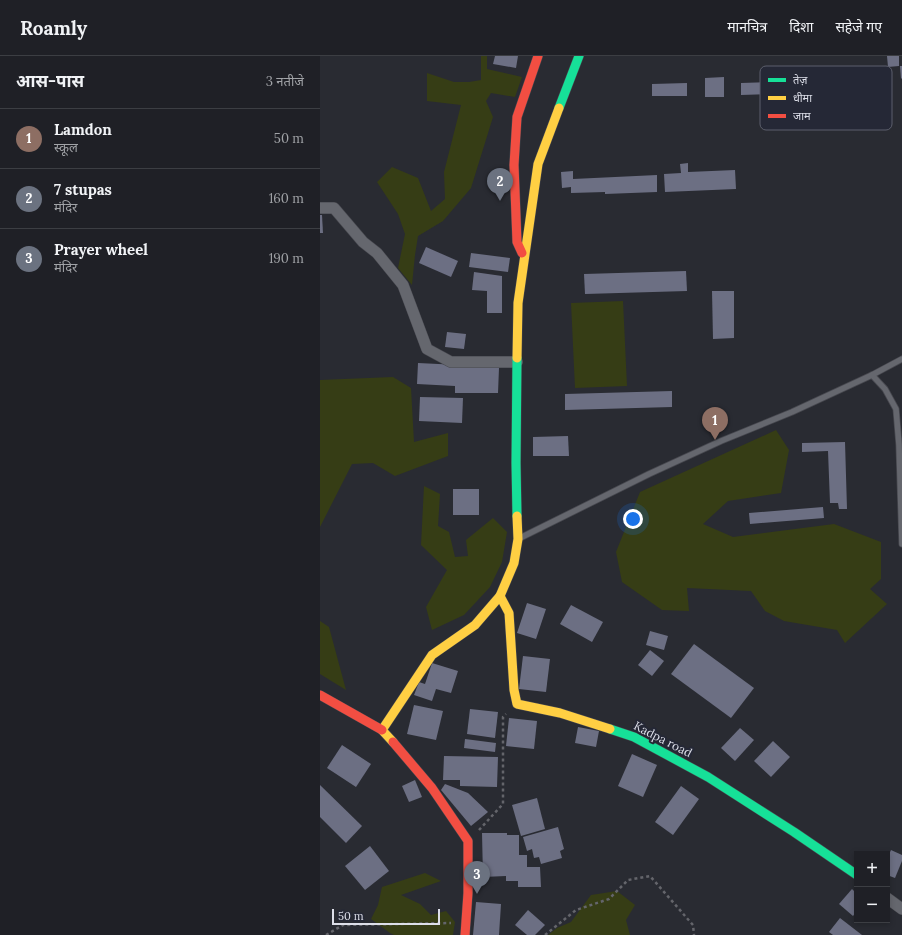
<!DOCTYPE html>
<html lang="hi">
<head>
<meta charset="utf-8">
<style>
	body { margin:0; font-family:Lora,"Noto Sans Devanagari",serif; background:#2c2d32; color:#f1f3f6 }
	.controls { position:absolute; right:12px; bottom:12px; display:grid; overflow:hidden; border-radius:0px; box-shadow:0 2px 6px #0003 }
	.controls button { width:36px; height:36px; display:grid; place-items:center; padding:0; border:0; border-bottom:1px solid #3c3e43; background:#1f2026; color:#f1f3f6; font:20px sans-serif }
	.scale { position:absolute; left:12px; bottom:10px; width:108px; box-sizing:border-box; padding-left:4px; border:2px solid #dddfe9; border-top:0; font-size:11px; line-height:14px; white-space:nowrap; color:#dddfe9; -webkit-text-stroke:3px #252836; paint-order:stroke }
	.you { position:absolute; left:313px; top:463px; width:14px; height:14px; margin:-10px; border:3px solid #fff; border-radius:50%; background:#1a73e8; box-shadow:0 0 0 6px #1a73e833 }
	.badge { display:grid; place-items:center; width:26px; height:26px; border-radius:50%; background:#ea580c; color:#fff; font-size:13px; font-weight:700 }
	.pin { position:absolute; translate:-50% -33px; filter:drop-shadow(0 1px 2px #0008) }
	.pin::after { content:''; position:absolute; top:21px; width:14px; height:12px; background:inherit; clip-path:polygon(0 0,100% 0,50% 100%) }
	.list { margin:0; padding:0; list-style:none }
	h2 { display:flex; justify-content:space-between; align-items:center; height:52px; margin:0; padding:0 16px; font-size:17px }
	h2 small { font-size:13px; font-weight:400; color:#a1a3a7 }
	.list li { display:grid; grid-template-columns:26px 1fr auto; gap:12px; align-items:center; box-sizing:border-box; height:60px; padding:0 16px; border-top:1px solid #3c3e43 }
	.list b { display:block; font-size:15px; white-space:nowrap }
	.list p { margin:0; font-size:13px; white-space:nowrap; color:#a1a3a7 }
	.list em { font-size:13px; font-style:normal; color:#a1a3a7 }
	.map { position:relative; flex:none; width:582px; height:879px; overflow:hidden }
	header { display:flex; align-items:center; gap:24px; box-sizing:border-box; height:56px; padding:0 20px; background:#1f2026; border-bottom:1px solid #3c3e43 }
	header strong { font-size:19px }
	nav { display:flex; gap:22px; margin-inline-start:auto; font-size:14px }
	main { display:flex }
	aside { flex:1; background:#1f2026 }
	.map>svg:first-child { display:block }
	.green { fill:#363d15 }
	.building { fill:#6c6f83 }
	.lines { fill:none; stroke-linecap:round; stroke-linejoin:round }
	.lane-casing { stroke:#47484f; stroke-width:7 }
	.street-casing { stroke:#47484f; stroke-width:12 }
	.fast-casing { stroke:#47484f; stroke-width:10 }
	.slow-casing { stroke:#47484f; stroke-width:10 }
	.jam-casing { stroke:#47484f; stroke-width:10 }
	.path { stroke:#64656b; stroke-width:2.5; stroke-dasharray:3 3; stroke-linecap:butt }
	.lane { stroke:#65676e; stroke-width:5.5 }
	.street { stroke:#65676e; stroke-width:11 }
	.fast { stroke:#16e098; stroke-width:9 }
	.slow { stroke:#ffcf43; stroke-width:9 }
	.jam { stroke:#f24e42; stroke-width:9 }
	.labels { text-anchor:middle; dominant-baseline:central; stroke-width:4; stroke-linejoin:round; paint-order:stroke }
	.street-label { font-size:12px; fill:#dddfe9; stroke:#252836 }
	.key { fill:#252836; stroke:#5c5f6c; stroke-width:1 }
	.key-label { font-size:11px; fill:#dddfe9 }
</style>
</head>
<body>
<header>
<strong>Roamly</strong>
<nav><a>मानचित्र</a><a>दिशा</a><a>सहेजे गए</a></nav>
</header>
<main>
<aside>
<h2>आस-पास<small>3 नतीजे</small></h2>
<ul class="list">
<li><span class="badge" style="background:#8d6e63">1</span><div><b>Lamdon</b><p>स्कूल</p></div><em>50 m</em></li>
<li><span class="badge" style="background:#6b7280">2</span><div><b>7 stupas</b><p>मंदिर</p></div><em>160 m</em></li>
<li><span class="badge" style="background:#6b7280">3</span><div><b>Prayer wheel</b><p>मंदिर</p></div><em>190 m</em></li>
</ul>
</aside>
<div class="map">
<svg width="582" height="879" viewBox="0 0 582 879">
	<rect width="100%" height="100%" fill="#292b32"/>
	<g class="green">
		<path d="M161 0H167V13L202 21 195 41 171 37 166 45 173 61 151 132 123 165 98 180 95 199 92 229 78 212 85 178 78 158 57 126 72 111 98 122 111 155 125 143 124 116 141 49 107 45V17L134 26H149L161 24Z"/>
		<path d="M303 245 307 330 255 332 251 247Z"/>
		<path d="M73 321 91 332 94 386 128 377V400L75 420 53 407 32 408 0 471V324Z"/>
		<path d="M456 374 469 394 461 437 408 445 383 468 413 481 514 468 561 486V523L550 533 567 548 525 587 517 574 464 565 445 555 431 535 367 532 369 555 342 554 302 526 296 496 320 436Z"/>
		<path d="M104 430 120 438 118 470 129 476 135 501 148 500 146 484 173 462 187 476 182 506 170 531 144 559 112 574 106 551 127 514 101 489Z"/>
		<path d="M0 565 9 571 26 634 0 618Z"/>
		<path d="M105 817 121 825 81 839 100 848 111 859 126 855 135 866 133 879H74L70 877 51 863 58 849 62 831Z"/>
		<path d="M297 835 315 849 306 864 310 879H228L237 872 251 866 271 839Z"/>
	</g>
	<g class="building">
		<path d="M175 0H198L196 12 173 8Z"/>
		<path d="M567 0H579V10L568 11Z"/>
		<path d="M580 10H582V22L581 23Z"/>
		<path d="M404 21V41H385V22Z"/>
		<path d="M456 26V38L421 39V27Z"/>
		<path d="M367 27V40H332V28Z"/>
		<path d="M368 107V116L415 114 416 133 345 136 344 118 361 117 360 108Z"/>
		<path d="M253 115V123L337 119V136L285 138V136L251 137V131L242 132 241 116Z"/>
		<path d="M0 159H2L3 177H0Z"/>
		<path d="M106 191 138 205 131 221 99 207Z"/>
		<path d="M151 197 190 202 188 216 149 211Z"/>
		<path d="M366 215 367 235 265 238 264 218Z"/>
		<path d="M154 216 182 220V257H167V235L152 234Z"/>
		<path d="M392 235H414V282L393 283Z"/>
		<path d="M127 276 146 278 144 293 125 291Z"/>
		<path d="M98 307 139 309V312H179L178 337H135V330L97 328Z"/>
		<path d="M352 335V351L245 354V338Z"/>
		<path d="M100 341 143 342 142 367 99 365Z"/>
		<path d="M248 380 249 400H213V381Z"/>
		<path d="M525 386 527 453H519L518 447H510L508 395 482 396V387Z"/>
		<rect x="133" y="433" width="26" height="26"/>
		<path d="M503 451 504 462 430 468 429 457Z"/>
		<path d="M207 547 226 553 216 583 197 577Z"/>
		<path d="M251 549 283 566 272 586 240 568Z"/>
		<path d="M330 575 348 580 344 594 326 589Z"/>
		<path d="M374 588 434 632 411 662 351 618Z"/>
		<path d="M330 594 344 605 332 620 318 609Z"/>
		<path d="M203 600 230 603 226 636 199 633Z"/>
		<path d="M112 607 138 615 131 637 116 633 112 645 94 639 99 626 105 628Z"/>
		<path d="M94 649 123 655 116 684 87 678Z"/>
		<path d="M150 653 178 656 175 682 147 678Z"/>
		<path d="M189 662 217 665 214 693 186 690Z"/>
		<path d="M258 671 279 675 276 691 255 687Z"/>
		<path d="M420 672 434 684 415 705 401 692Z"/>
		<path d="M145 683 176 687 175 696 144 692Z"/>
		<path d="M453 685 470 701 451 721 434 705Z"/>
		<path d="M22 689 51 708 36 731 7 712Z"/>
		<path d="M312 698 337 709 323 741 298 730Z"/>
		<path d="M124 700 178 701 177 731 140 730V724H123Z"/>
		<path d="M95 724 102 741 89 746 82 730Z"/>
		<path d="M125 728 148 737 168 756 151 770 121 734Z"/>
		<path d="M0 729 42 770 26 787 0 761Z"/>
		<path d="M361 730 379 743 353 779 335 766Z"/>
		<path d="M217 742 225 773 201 780 192 749Z"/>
		<path d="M238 771 244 793 240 795 242 802 221 808 219 801 214 802 212 793 207 795 203 781Z"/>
		<path d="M162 777H187V779H199V799H207V811H220L221 831H198V825H186V820L163 821Z"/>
		<path d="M50 790 69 815 45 834 25 810Z"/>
		<path d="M571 794 582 799V805L575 822 567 819V803Z"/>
		<path d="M532 833 537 838V855L533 860 519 848Z"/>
		<path d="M156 846 181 848 179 879H153Z"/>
		<path d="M208 854 225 869 215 879H207L195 869Z"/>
		<path d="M520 862 542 879H513L509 876Z"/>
	</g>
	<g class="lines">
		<g class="lane-casing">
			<g id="lane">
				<path d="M552 319 565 333 576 353 579 389 582 488"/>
				<path d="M200 482 329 418 401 385 472 356 552 319 582 303"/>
			</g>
		</g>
		<g class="street-casing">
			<g id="street">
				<path d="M0 152H14L43 186 57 197 83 229 107 293 131 306H197"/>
				<path d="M567 842 582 853"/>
			</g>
		</g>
		<g class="fast-casing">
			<g id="fast">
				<path d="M239 52 259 0"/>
				<path d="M197 302 196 407 197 460"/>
				<path d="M290 673 314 681 388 721 474 776 537 819"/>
			</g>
		</g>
		<g class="slow-casing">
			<g id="slow">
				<path d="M197 302 198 247 218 108 239 52"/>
				<path d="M180 540 189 557 194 634 197 648 240 657 290 673"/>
				<path d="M73 686 62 674 112 599 155 569 180 540 194 507 198 483 197 460"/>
			</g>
		</g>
		<g class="jam-casing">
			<g id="jam">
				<path d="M202 197 197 186 194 109 197 61 218 0"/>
				<path d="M0 639 62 674"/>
				<path d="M73 686 112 732 148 785V837L145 879"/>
			</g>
		</g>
		<g class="path">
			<path d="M159 774 183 748V661L186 658"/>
			<path d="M6 879 23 869 131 867"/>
			<path d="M225 879 256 854 289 843 308 824 330 820 373 869 374 879"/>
		</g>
		<use href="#lane" class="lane"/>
		<use href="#street" class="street"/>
		<use href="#fast" class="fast"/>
		<use href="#slow" class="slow"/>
		<use href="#jam" class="jam"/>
	</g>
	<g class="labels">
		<g class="street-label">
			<text transform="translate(343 683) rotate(27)">Kadpa road</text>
		</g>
	</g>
	<rect x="440" y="10" width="132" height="64" rx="6" class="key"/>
	<rect x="448" y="22" width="18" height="4" fill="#16e098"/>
	<rect x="448" y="40" width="18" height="4" fill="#ffcf43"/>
	<rect x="448" y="58" width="18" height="4" fill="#f24e42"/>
	<g class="key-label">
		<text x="473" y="28">तेज़</text>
		<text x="473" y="46">धीमा</text>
		<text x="473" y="64">जाम</text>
	</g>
</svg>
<div class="controls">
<button>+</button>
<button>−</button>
</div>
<div class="scale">50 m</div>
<div class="you"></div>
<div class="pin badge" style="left:395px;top:384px;background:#8d6e63">1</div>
<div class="pin badge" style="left:180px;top:145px;background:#6b7280">2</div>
<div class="pin badge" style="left:157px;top:838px;background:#6b7280">3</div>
</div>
</main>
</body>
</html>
